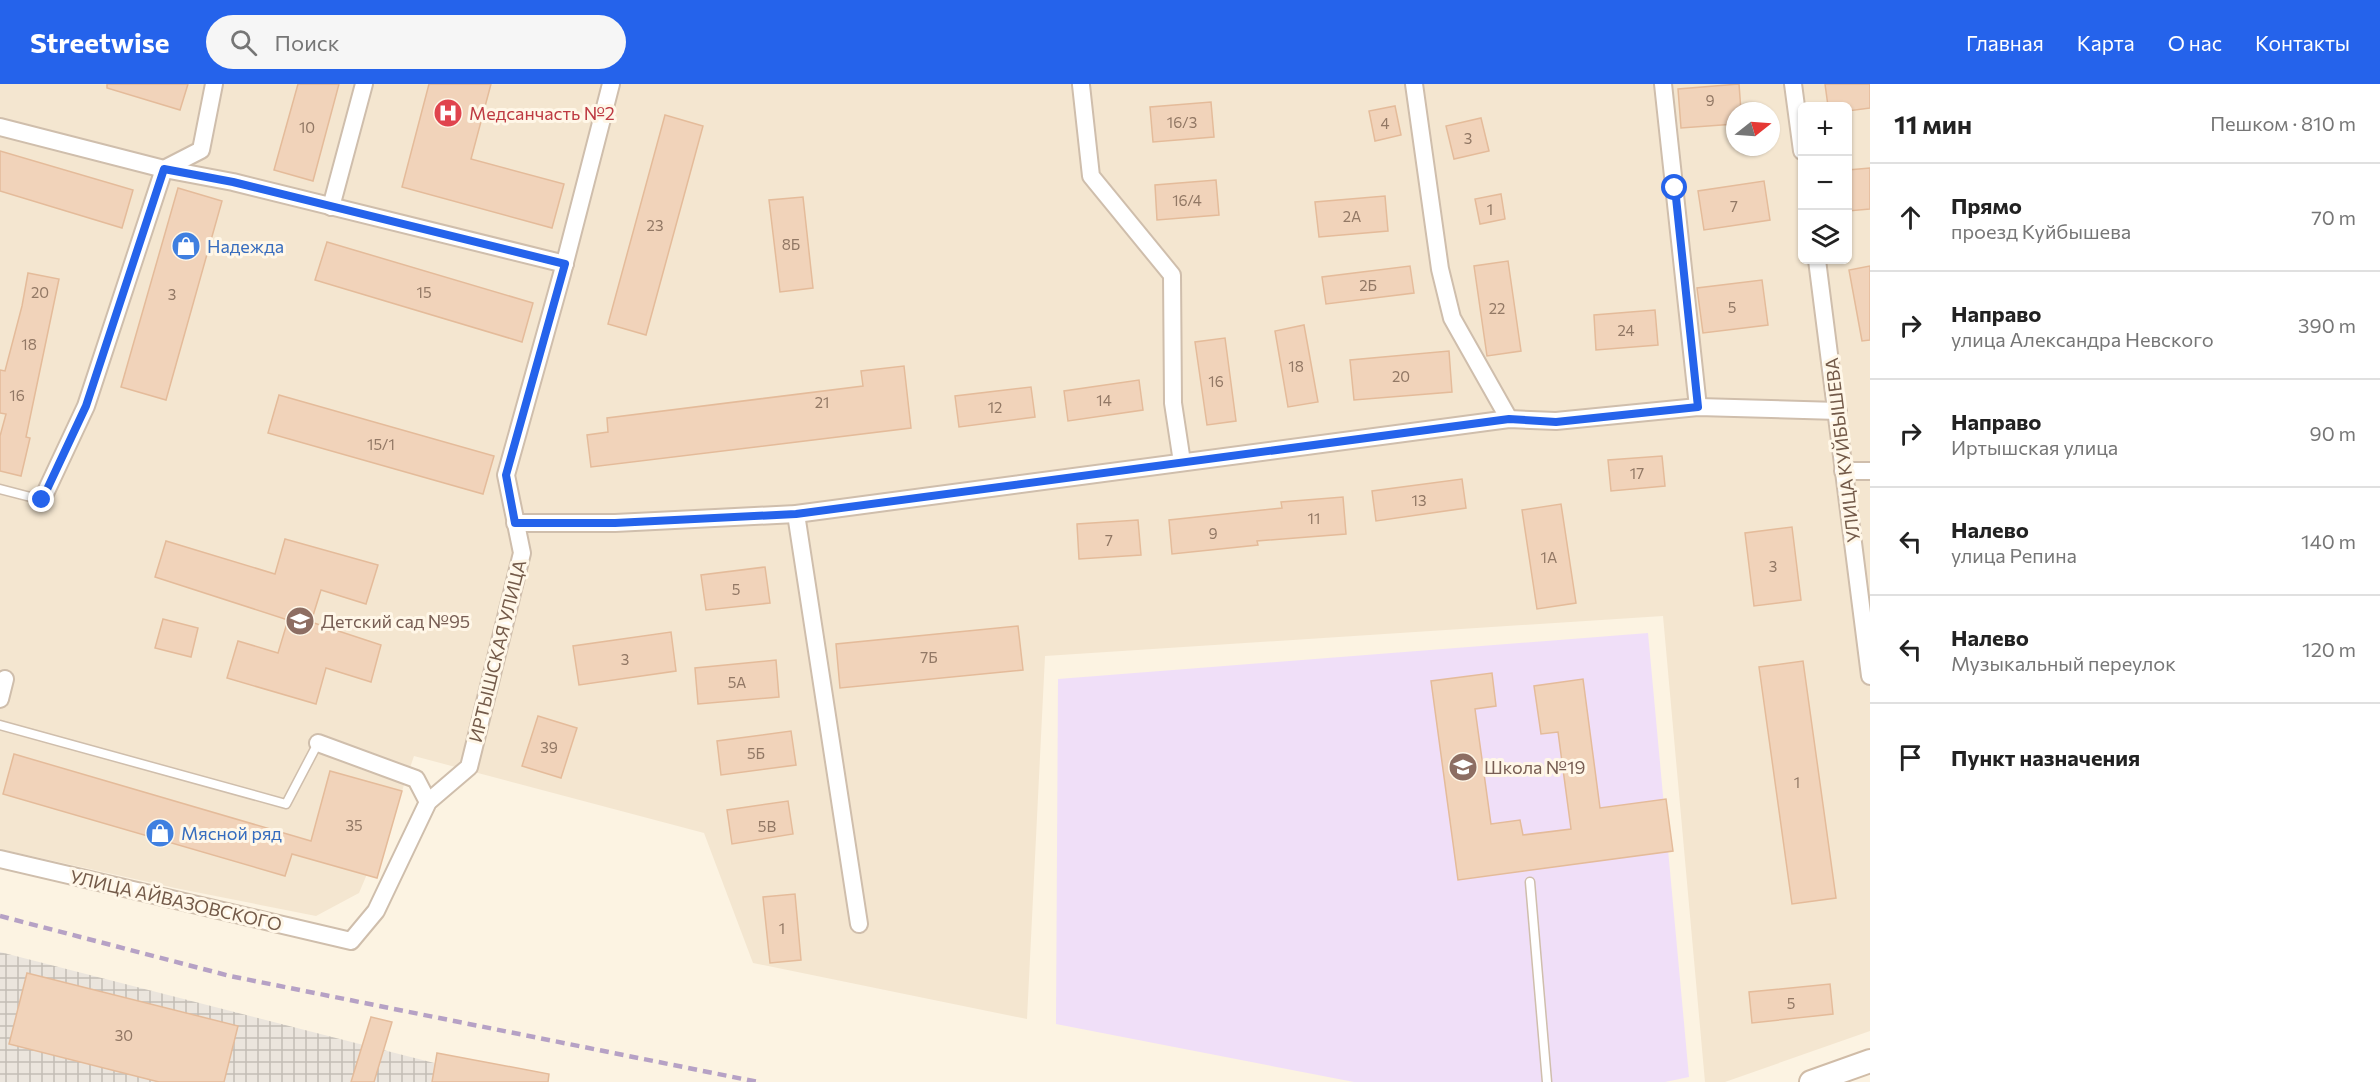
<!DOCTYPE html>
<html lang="ru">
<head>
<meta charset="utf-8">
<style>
	body { margin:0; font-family:Commissioner,sans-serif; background:#f6f6f6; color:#222 }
	.controls { position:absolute; right:18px; top:18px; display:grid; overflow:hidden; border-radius:9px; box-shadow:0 2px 4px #0004 }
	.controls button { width:54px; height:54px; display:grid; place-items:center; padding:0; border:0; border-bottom:2px solid #e0e0e0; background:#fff; color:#222; font:30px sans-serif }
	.compass { position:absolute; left:1726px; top:18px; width:54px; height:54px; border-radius:50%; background:#fff; box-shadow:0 2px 4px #0004; rotate:73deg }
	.stop { position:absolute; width:18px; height:18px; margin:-14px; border:4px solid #2563eb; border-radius:50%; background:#fff }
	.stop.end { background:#2563eb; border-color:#fff; box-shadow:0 2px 6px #0008 }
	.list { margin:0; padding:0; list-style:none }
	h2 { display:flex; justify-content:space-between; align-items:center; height:78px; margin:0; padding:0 24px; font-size:26px }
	h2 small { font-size:20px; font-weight:400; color:#767676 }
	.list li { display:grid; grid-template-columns:39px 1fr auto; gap:18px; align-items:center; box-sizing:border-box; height:108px; padding:0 24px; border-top:2px solid #e0e0e0 }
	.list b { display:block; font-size:22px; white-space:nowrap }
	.list p { margin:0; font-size:20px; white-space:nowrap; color:#767676 }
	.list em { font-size:20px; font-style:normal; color:#767676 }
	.icon { flex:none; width:33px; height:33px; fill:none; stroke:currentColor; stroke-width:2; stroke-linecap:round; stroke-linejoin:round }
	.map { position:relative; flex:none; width:1870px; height:998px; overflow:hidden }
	header { display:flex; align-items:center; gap:36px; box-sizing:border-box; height:84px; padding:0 30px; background:#2563eb; color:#fff }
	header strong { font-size:28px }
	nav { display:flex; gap:33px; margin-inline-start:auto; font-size:21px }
	.search { width:420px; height:54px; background:#f6f6f6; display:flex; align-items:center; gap:15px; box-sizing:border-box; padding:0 21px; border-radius:33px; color:#767676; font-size:22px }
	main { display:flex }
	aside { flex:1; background:#fff }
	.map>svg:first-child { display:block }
	.residential { fill:#f4e6d0; fill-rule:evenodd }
	.industrial { fill:url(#industrial-grid) }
	.education { fill:#f0dff8 }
	.building { fill:#f1d3ba; stroke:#e4bb9a; stroke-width:1.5 }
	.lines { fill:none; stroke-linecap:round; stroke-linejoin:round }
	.lane-casing { stroke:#cfbeac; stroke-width:11 }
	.street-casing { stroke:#cfbeac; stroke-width:20 }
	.secondary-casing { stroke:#d0bca7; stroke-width:26 }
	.lane { stroke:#fff; stroke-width:8 }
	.street { stroke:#fff; stroke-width:16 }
	.secondary { stroke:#fff; stroke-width:22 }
	.rail { stroke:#b6a1c5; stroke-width:4.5; stroke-dasharray:9 6; stroke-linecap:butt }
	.route { stroke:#2563eb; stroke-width:8 }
	.labels { text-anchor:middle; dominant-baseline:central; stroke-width:6; stroke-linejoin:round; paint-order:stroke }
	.number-label { font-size:15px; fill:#927865 }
	.health-label { font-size:18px; fill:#be3a42; stroke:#fff7e8; text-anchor:start }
	.shop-label { font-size:18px; fill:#366cbe; stroke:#fff7e8; text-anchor:start }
	.street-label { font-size:18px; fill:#735a49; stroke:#fff7e8 }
	.education-label { font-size:18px; fill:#785e54; stroke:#fff7e8; text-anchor:start }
</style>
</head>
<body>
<header>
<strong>Streetwise</strong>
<div class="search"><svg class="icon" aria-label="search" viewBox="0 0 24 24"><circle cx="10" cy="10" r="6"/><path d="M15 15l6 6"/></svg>Поиск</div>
<nav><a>Главная</a><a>Карта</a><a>О нас</a><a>Контакты</a></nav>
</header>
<main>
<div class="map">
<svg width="1870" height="998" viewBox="0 0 1870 998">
	<defs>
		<pattern id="industrial-grid" width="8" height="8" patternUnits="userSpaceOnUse" patternTransform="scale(1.5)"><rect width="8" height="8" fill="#ebe5dd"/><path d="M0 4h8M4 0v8" fill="none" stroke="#c3bdb5"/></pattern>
	</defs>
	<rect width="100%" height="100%" fill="#fcf3e2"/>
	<path class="residential" d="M0 0H1870V947L1725 998H1705L1663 532 1045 572 1027 935 753 879 704 749 414 672 402 707 359 809 316 832 175 804 0 765ZM1802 22H1848V176H1802ZM1735 27H1771V63H1735Z"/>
	<path class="industrial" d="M0 868 336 954 509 998H0Z"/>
	<path class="education" d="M1648 549 1689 993 1665 998H1354L1056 940 1058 595Z"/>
	<g class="building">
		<path d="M107 0H188L180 26 107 4Z"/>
		<path d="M298 0H339L313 97 274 86Z"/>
		<path d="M429 0H491L471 75 564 100 552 144 402 103Z"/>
		<path d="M1739 0 1741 27H1735V40L1681 44 1678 5Z"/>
		<path d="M1825 0H1870V24L1848 27V22H1828Z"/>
		<path d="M1211 18 1214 53 1153 58 1150 23Z"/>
		<path d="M1395 22 1401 51 1375 57 1369 27Z"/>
		<path d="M665 31 703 42 646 251 608 240Z"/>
		<path d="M1481 34 1489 67 1454 75 1446 42Z"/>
		<path d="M0 67 133 106 122 144 0 107Z"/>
		<path d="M1870 84V125L1848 127V86Z"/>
		<path d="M1216 96 1219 131 1157 136 1155 101Z"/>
		<path d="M1764 97 1770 136 1704 146 1698 107Z"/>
		<path d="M178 104 222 117 166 316 121 303Z"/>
		<path d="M1501 110 1505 135 1480 140 1475 115Z"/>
		<path d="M1385 112 1388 147 1319 153 1315 118Z"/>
		<path d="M803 113 813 204 780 208 769 116Z"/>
		<path d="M327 158 533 219 522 258 315 196Z"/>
		<path d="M1508 177 1521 267 1487 272 1474 182Z"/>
		<path d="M1410 182 1414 209 1326 220 1322 193Z"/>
		<path d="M1870 182V256L1862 257 1849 186Z"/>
		<path d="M28 189 59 195 26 353 30 354 21 392 0 387V352L6 330 0 329V286L5 287 22 222Z"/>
		<path d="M1762 196 1768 241 1703 249 1697 204Z"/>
		<path d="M1655 226 1658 261 1596 266 1594 231Z"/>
		<path d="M1304 241 1318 318 1288 323 1275 247Z"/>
		<path d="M1225 254 1236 337 1207 341 1195 258Z"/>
		<path d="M1449 267 1452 308 1354 316 1350 276Z"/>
		<path d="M904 282 911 344 591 383 587 351 608 348 607 334 863 302 861 287Z"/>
		<path d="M1139 296 1143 326 1068 337 1064 307Z"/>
		<path d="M1031 303 1035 333 959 343 955 312Z"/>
		<path d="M279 311 494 372 483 410 268 349Z"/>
		<path d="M1662 372 1665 402 1611 407 1608 376Z"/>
		<path d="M1462 395 1466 424 1376 437 1372 407Z"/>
		<path d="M1343 413 1346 450 1257 457 1258 461 1172 470 1169 436 1282 424 1281 418Z"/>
		<path d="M1561 420 1576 519 1537 525 1522 426Z"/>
		<path d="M1138 436 1141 471 1079 475 1077 440Z"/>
		<path d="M1792 443 1801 516 1754 522 1745 449Z"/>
		<path d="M285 455 378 481 366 520 321 506 311 538 381 561 371 598 326 584 316 620 227 594 238 557 278 569 288 536 155 493 166 457 275 490Z"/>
		<path d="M765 483 770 519 706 526 701 491Z"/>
		<path d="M163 535 198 544 191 573 155 564Z"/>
		<path d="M1018 542 1023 586 840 604 836 560Z"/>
		<path d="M671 548 676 587 579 601 573 562Z"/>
		<path d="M776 576 779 613 698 620 695 584Z"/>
		<path d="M1803 577 1836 814 1792 820 1759 583Z"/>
		<path d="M1492 589 1496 622 1475 625 1491 740 1520 736 1523 751 1571 745 1558 648 1541 650 1534 602 1583 595 1600 724 1666 715 1673 767 1458 796 1431 597Z"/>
		<path d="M538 632 577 644 561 694 522 682Z"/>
		<path d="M791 647 796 681 721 691 717 657Z"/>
		<path d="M14 670 311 757 330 687 402 707 377 794 292 770 285 792 3 710Z"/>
		<path d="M788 717 793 750 732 760 727 726Z"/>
		<path d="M795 810 801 876 770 879 763 813Z"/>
		<path d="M27 889 238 942 224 998H159L9 960Z"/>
		<path d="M1830 900 1833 930 1752 939 1749 908Z"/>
		<path d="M371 933 392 938 374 998H351Z"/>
		<path d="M437 969 549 990 548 998H432Z"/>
	</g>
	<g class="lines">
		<g class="lane-casing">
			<g id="lane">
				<path d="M0 405 42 416"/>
				<path d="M0 641 286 720 318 659"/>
				<path d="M1530 798 1547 998"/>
			</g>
		</g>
		<g class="street-casing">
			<g id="street">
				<path d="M1414 0 1440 185 1452 234 1509 335"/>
				<path d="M1663 0 1698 323"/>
				<path d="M1793 0 1802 67"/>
				<path d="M1081 1 1091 92 1172 191 1173 319 1182 378"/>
				<path d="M0 43 164 85 233 98 565 180"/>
				<path d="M331 123 364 0"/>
				<path d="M1817 176 1870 592"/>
				<path d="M1843 387H1870"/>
				<path d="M42 416 86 322 164 85 201 66 214 0"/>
				<path d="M796 430 859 840"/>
				<path d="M515 439H615L796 430 1509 335 1556 337 1698 323 1838 327"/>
				<path d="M0 615 5 595"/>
				<path d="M318 659 416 695 428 718"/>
				<path d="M0 775 351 857 376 827 428 718 469 683 522 469 506 391 562 190 611 0"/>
			</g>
		</g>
		<g class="secondary-casing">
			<path id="secondary" d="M1811 998 1870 977"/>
		</g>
		<use href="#lane" class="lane"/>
		<use href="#street" class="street"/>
		<use href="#secondary" class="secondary"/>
		<path class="rail" d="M0 832 230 892 758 998"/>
	</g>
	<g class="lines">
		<path class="route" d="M42 416 86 322 164 85 233 98 565 180 506 391 515 439H615L796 430 1509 335 1556 338 1698 323 1675 104"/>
	</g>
	<defs>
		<g id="hospital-disc" transform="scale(1.5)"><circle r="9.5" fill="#e0444e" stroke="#fff7e8"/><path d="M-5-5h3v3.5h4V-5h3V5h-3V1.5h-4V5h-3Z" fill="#fff"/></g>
		<g id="shop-disc" transform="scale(1.5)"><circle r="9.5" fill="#3f7fe0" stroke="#fff7e8"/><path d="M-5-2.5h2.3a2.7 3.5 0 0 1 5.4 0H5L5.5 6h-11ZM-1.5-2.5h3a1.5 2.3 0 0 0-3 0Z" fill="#fff"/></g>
		<g id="school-disc" transform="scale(1.5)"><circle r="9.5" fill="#8d6e63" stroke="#fff7e8"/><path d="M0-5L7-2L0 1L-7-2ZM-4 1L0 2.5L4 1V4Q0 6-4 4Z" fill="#fff"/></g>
	</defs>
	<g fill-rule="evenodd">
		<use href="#hospital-disc" x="448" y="29"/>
		<use href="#shop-disc" x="186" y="162"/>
		<use href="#school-disc" x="300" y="537"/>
		<use href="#school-disc" x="1463" y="683"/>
		<use href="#shop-disc" x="160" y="749"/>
	</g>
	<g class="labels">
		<g class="number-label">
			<text x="1710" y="16">9</text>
			<text x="1182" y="38">16/3</text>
			<text x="1385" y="39">4</text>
			<text x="307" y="43">10</text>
			<text x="1468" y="54">3</text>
			<text x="1187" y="116">16/4</text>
			<text x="1734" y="122">7</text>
			<text x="1490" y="125">1</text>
			<text x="1352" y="132">2А</text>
			<text x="655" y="141">23</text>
			<text x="791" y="160">8Б</text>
			<text x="1368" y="201">2Б</text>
			<text x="40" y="208">20</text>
			<text x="424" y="208">15</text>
			<text x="172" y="210">3</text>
			<text x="1732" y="223">5</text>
			<text x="1497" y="224">22</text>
			<text x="1626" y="246">24</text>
			<text x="29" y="260">18</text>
			<text x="1296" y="282">18</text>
			<text x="1401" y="292">20</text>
			<text x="1216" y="297">16</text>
			<text x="17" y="311">16</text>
			<text x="1104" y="316">14</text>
			<text x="822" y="318">21</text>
			<text x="995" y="323">12</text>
			<text x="381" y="360">15/1</text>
			<text x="1637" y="389">17</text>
			<text x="1419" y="416">13</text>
			<text x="1314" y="434">11</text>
			<text x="1213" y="449">9</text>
			<text x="1109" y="456">7</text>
			<text x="1549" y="473">1А</text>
			<text x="1773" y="482">3</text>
			<text x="736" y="505">5</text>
			<text x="929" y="573">7Б</text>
			<text x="625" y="575">3</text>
			<text x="737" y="598">5А</text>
			<text x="549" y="663">39</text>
			<text x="756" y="669">5Б</text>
			<text x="1797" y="698">1</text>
			<text x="354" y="741">35</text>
			<text x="767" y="742">5В</text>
			<text x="782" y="844">1</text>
			<text x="1791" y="919">5</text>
			<text x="124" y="951">30</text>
		</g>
		<g class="health-label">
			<text x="469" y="29">Медсанчасть №2</text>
		</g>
		<g class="shop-label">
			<text x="207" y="162">Надежда</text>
			<text x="181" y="749">Мясной ряд</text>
		</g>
		<g class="street-label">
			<text transform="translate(1842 366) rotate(-97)">УЛИЦА КУЙБЫШЕВА</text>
			<text transform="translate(497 567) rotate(-76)">ИРТЫШСКАЯ УЛИЦА</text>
			<text transform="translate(176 816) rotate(13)">УЛИЦА АЙВАЗОВСКОГО</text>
		</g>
		<g class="education-label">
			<text x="321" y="537">Детский сад №95</text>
			<text x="1484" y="683">Школа №19</text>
		</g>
	</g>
</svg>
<div class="controls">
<button>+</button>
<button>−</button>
<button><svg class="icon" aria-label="layers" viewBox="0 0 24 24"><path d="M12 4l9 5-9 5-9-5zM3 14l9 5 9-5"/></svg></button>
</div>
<svg class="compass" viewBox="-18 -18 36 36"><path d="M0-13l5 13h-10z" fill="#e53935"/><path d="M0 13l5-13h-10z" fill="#767676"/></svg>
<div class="stop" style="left:1675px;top:104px"></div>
<div class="stop end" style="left:42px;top:416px"></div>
</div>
<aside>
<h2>11 мин<small>Пешком · 810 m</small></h2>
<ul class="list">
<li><svg class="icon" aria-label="ahead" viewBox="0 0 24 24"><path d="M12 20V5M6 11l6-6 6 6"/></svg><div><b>Прямо</b><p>проезд Куйбышева</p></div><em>70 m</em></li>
<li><svg class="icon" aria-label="right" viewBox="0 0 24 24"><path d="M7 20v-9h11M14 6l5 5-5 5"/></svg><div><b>Направо</b><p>улица Александра Невского</p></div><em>390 m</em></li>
<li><svg class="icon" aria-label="right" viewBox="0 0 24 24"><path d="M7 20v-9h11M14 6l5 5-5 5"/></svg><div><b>Направо</b><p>Иртышская улица</p></div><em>90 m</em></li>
<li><svg class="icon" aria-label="left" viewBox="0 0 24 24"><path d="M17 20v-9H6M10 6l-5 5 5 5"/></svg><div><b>Налево</b><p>улица Репина</p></div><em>140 m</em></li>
<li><svg class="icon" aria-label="left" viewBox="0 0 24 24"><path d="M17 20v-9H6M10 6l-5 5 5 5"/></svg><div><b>Налево</b><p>Музыкальный переулок</p></div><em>120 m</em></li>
<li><svg class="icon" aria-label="arrive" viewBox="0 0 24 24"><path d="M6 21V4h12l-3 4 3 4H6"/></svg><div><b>Пункт назначения</b></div></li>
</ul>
</aside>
</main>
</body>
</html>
